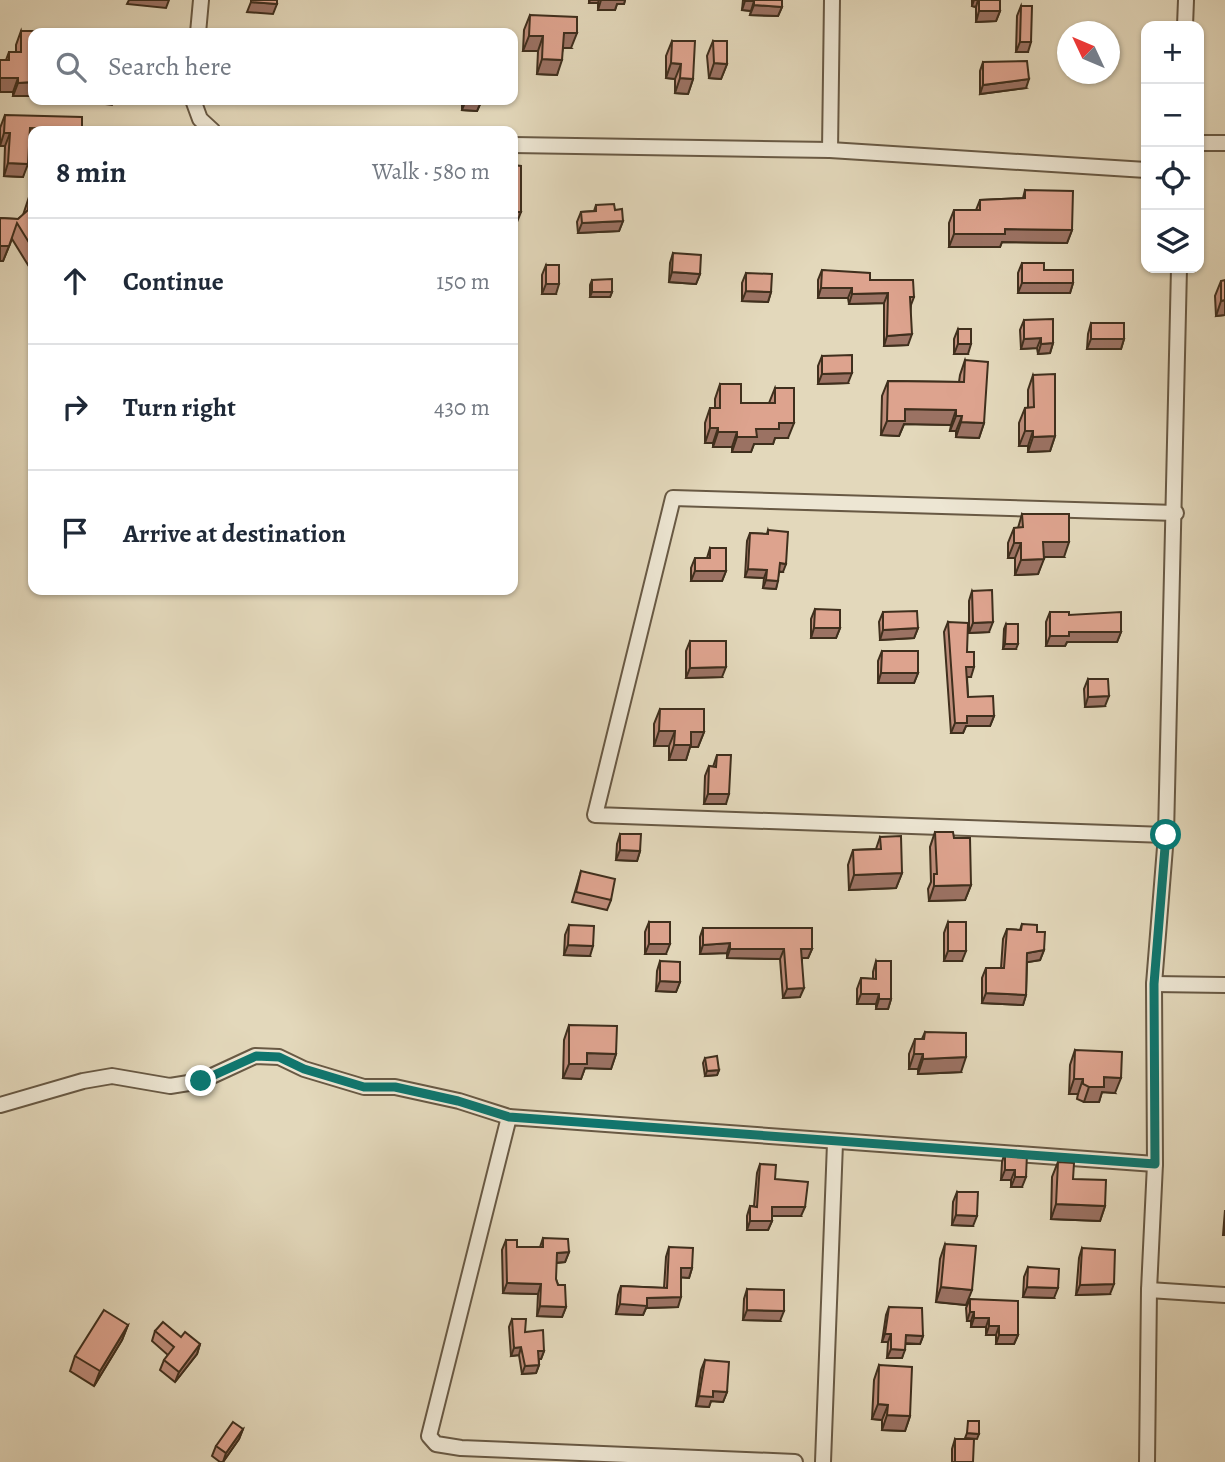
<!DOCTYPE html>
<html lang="en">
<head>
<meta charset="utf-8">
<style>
	body { margin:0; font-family:Alegreya,serif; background:#f6f6f7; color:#1f2937 }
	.controls { position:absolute; right:21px; top:21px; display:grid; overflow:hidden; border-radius:14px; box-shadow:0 2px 5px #0004 }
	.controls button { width:63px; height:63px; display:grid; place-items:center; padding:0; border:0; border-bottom:2px solid #e0e1e3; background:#fff; color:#1f2937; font:35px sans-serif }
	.compass { position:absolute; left:1057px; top:21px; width:63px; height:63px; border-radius:50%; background:#fff; box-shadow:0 2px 5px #0004; rotate:314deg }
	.stop { position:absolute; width:21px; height:21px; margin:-16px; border:5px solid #0f766e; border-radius:50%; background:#fff }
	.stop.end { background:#0f766e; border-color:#fff; box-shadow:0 2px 7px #0008 }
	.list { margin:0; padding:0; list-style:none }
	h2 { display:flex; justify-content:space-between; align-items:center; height:91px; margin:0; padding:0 28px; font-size:30px }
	h2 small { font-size:23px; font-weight:400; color:#747a83 }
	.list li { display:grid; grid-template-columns:46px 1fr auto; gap:21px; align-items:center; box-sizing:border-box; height:126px; padding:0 28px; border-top:2px solid #e0e1e3 }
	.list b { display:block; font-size:26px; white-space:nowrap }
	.list em { font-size:23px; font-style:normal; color:#747a83 }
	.icon { flex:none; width:38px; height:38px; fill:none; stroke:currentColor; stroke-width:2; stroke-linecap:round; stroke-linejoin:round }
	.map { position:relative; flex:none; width:1225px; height:1462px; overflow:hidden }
	.search { position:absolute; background:#fff; box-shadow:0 2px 5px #0004; left:28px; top:28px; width:490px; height:77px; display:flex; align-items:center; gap:18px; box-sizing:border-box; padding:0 24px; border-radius:14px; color:#747a83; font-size:26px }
	.panel { position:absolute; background:#fff; box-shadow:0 2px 5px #0004; left:28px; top:126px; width:490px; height:469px; border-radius:14px }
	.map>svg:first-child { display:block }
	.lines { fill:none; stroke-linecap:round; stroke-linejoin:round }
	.minor-casing { stroke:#685944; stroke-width:18 }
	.minor { stroke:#ede6d3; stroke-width:14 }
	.wall { fill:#be8c7a; stroke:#3f2f1d; stroke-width:2 }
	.shaded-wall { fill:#9b7263; stroke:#3f2f1d; stroke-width:2 }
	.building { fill:#dda38e; stroke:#3f2f1d; stroke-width:2 }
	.route { stroke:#0f766e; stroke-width:9 }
</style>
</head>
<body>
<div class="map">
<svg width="1225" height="1462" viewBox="0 0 1225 1462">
	<rect width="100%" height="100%" fill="#e3d8bb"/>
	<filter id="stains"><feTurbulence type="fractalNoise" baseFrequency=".00286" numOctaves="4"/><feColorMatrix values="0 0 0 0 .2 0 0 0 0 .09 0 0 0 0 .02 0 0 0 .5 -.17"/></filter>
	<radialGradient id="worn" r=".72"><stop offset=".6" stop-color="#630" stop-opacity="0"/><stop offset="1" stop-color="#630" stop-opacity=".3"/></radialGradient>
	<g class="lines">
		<g class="minor-casing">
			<g id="minor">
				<path d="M1185 26 1186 0"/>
				<path d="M198 33 201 0"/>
				<path d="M193 100 200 119 213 131"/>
				<path d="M1199 143H1225"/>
				<path d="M513 145 830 150 1146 170"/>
				<path d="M830 150 832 0"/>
				<path d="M1166 835 595 815 673 498 1176 513"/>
				<path d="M1154 984 1225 985"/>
				<path d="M0 1105 83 1081 112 1076 170 1086 201 1081 255 1056 279 1057 304 1069 364 1087H395L459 1101 509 1117"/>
				<path d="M1149 1290 1225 1295"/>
				<path d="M795 1462 461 1448 436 1444 429 1436 509 1117 1155 1164"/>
				<path d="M823 1462 835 1143"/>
				<path d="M1147 1462 1149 1290 1155 1164 1154 984 1166 835 1179 268"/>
			</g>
		</g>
		<use href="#minor" class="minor"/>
	</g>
	<g class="wall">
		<path d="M589 0H625L624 4H617L615 10H598V3H589Z"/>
		<path d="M743 0H782V7L778 16 750 15 751 11 742 10Z"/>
		<path d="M972 0H1000V11L996 21 976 22V7L972 6Z"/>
		<path d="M1021 6 1028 52H1016L1017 16Z"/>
		<path d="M530 15 571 48H563L557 75 537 74 538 51H523L524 30Z"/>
		<path d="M21 31 33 96H13V92L6 60 9 52H16V45Z"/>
		<path d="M672 41 693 79 688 94 675 93V79L666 78V56Z"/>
		<path d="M713 41 727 64 721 79 709 78 707 56Z"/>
		<path d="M983 62 1026 88 980 94V71Z"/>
		<path d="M435 100H499L498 102H481L477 111 462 110V102Z"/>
		<path d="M5 115 82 131H33L29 141 23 177 4 176 5 146H0V128Z"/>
		<path d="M1025 190 1072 230 1067 243 1002 242 1000 247H949V223L954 210H976L980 200 1023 198Z"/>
		<path d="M29 197 33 198V260L28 265 12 239 3 261H0V218L18 219 23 215Z"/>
		<path d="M596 205 615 210 623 221 619 231 578 233 577 222 581 212 594 211Z"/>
		<path d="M673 253 700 274 696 284 669 282 670 263Z"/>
		<path d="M1022 263 1044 270 1073 283 1070 293H1018V273Z"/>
		<path d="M546 265 556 294H542V275Z"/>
		<path d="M822 270 870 280 914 297 911 305 908 345 884 346V303L849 304 848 298H818V280Z"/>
		<path d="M746 273 771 292 768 302 742 301V283Z"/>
		<path d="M592 280 612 292 610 297H590V285Z"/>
		<path d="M1221 281 1225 315 1216 316 1215 296Z"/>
		<path d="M1024 320 1053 343 1050 353 1038 354 1037 348 1021 349 1020 330Z"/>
		<path d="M1091 323 1124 339 1121 349H1087L1088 334Z"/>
		<path d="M958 329 968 354H954V339Z"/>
		<path d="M822 356 848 383 818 384V366Z"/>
		<path d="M965 360 984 423 979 438 956 437V431H950L951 425 904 424 899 436 881 435 882 396 888 381 959 382 960 375Z"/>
		<path d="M1033 375 1055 436 1050 451 1028 452V446H1019V423L1025 408H1028V390Z"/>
		<path d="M720 384 741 403H769L775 388 788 438H775L773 444H754L751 452H732V447H713V443H705V423L710 408H715V399Z"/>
		<path d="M1022 514 1064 557H1044L1038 574 1015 575V558H1008V543L1014 528H1018Z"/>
		<path d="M768 530 783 572H779L776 589 763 588 764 578 745 577 747 541 750 533 767 534Z"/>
		<path d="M710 548 726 571 722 581H691V568L695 558H707Z"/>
		<path d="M972 591 989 632 969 633V601Z"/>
		<path d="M815 609 840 628 836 638H811V619Z"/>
		<path d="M883 612 918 628 914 638 880 640 879 622Z"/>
		<path d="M1050 612 1121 632 1117 642H1067L1065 646H1046V622Z"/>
		<path d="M948 622 967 652 971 677H967L968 697 994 716 990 726H966L963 733H951L944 632Z"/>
		<path d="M1006 624 1016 649H1003L1004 629Z"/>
		<path d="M690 641 722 677 686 678V651Z"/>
		<path d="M882 651 918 673 914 683H878V661Z"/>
		<path d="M1088 679 1105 706 1085 707 1084 689Z"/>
		<path d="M660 709 704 732 698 747H690L686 760H669V746H654V724Z"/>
		<path d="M717 755 726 804H704L705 776 709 766 713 767Z"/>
		<path d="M935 832 954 838 971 885 965 900 929 901 928 889 931 882 930 847Z"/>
		<path d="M620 834 640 851 637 861 616 860 617 844Z"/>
		<path d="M880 837 902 873 896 888 849 890 848 865 853 850 876 849Z"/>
		<path d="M581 871 611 900 607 910 572 902Z"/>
		<path d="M649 922 666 954H645V932Z"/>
		<path d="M948 922 962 961H944V933Z"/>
		<path d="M1022 924 1037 932 1044 950 1040 960 1027 962 1026 995 1023 1005 982 1003V978L986 968H1001L1003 939 1007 929 1020 930Z"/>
		<path d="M569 925 590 956 564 955 565 935Z"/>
		<path d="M703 928 812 949 808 958H802L800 997 783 998 780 959 727 958V953L700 954V937Z"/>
		<path d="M660 961 680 982 676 992 656 991 657 971Z"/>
		<path d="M876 961 891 999 888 1009H876V1004H857V989L861 978 873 979V972Z"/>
		<path d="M569 1025 616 1054 611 1069 585 1068 581 1079 563 1078 564 1040Z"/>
		<path d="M925 1032 961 1072 918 1074V1069H909V1054L915 1039H922Z"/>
		<path d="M1075 1050 1115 1093 1102 1092 1099 1102H1084L1077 1099 1078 1094H1069L1070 1065Z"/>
		<path d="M705 1058 719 1070 717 1075 705 1076 703 1063Z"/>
		<path d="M1005 1152 1022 1187H1011V1180H1001L1002 1162Z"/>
		<path d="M1058 1162 1073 1179 1105 1206 1100 1221 1051 1219 1052 1177Z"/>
		<path d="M760 1164 775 1179 801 1216H772V1221L768 1230H747V1216L750 1206H754L757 1173Z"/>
		<path d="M957 1192 973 1226 952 1225 953 1202Z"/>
		<path d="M1225 1210V1235H1223Z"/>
		<path d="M543 1238 569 1252 565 1262 556 1263V1279L566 1307 562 1317 537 1316 538 1294 503 1293 502 1250 506 1240 517 1247H540Z"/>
		<path d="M945 1244 966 1305 936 1302 940 1259Z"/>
		<path d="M669 1247 692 1268 689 1278 681 1277 678 1307 646 1308 643 1315 616 1314 618 1295 621 1286 664 1288 666 1257Z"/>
		<path d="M1082 1248 1110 1294 1076 1295 1079 1258Z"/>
		<path d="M1028 1267 1054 1298 1023 1297 1024 1277Z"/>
		<path d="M747 1289 780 1321 743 1320 744 1299Z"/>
		<path d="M970 1299 1018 1335 1014 1344H996V1335H986V1327H971V1321H967L966 1308Z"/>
		<path d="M889 1307 923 1336 920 1344H905L902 1358H887L888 1342H882L886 1315Z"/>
		<path d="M512 1319 544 1351 541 1359H539V1365L536 1373 522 1374 519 1355 511 1356 509 1327Z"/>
		<path d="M128 1325 122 1340 94 1386 70 1371 75 1356Z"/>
		<path d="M155 1331 181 1337 200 1344 197 1354 175 1382 160 1370 164 1360 168 1355 152 1341Z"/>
		<path d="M705 1360 727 1392 723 1402 711 1401 709 1407 696 1406 701 1370Z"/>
		<path d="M879 1365 910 1416 905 1431 882 1430V1420L872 1419 874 1380Z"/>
		<path d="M243 1429 239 1439 223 1462H220L212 1456 216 1446Z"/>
		<path d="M955 1439 973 1462H952V1449Z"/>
	</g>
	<g class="shaded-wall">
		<path d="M129 0H169L166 8 127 4Z"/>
		<path d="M590 0H599L598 3H589Z"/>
		<path d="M601 0H625L624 4H617L615 10H598Z"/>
		<path d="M974 0H978L976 7 972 6Z"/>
		<path d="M745 1H754L751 11 742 10Z"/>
		<path d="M251 2 277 4 273 14 247 12Z"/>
		<path d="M754 5 782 7 778 16 750 15Z"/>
		<path d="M979 11H1000L996 21 976 22Z"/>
		<path d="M564 33H577L571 48H558Z"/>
		<path d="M529 36H543L538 51H523Z"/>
		<path d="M1020 42H1031L1028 52H1016Z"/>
		<path d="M542 59 562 60 557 75 537 74Z"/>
		<path d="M671 63 681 64 675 79 666 78Z"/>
		<path d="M714 63 727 64 721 79 709 78Z"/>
		<path d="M0 78H18L13 92H0Z"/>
		<path d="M680 78 693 79 688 94 675 93Z"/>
		<path d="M1029 79 1026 88 980 94 983 85Z"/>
		<path d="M33 82V96H13L18 83Z"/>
		<path d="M98 100H114L112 105 97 103Z"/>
		<path d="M435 100H463L462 102Z"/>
		<path d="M466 100H499L498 102H481L477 111 462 110Z"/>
		<path d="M30 128 64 129 63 131H33V142L25 141Z"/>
		<path d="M4 133H10L5 146H0Z"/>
		<path d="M8 163 28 164 23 177 4 176Z"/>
		<path d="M513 212H521L515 227H513Z"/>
		<path d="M623 221 619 231 578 233 582 223Z"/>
		<path d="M1005 229 1072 230 1067 243 1002 242 1000 247H949L954 234Z"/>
		<path d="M0 246H9L3 261H0Z"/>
		<path d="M33 250V260L28 265Z"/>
		<path d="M672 272 700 274 696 284 669 282Z"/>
		<path d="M1022 283H1073L1070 293H1018Z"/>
		<path d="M546 284H559L556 294H542Z"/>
		<path d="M821 288H852L848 298H818Z"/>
		<path d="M746 291 771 292 768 302 742 301Z"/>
		<path d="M592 292H612L610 297H590Z"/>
		<path d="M888 293 884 303 849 304 852 294Z"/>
		<path d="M1225 300V315L1216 316 1221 301Z"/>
		<path d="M912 334 908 345 884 346 887 336Z"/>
		<path d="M1041 338 1037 348 1021 349 1024 339Z"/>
		<path d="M1091 339H1124L1121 349H1087Z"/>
		<path d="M1053 343 1050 353 1038 354 1041 344Z"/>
		<path d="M958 344H971L968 354H954Z"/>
		<path d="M852 373 848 383 818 384 822 374Z"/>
		<path d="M905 409 956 410 951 425 904 424 899 436 881 435 887 421Z"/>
		<path d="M956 416H962L956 431H950Z"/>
		<path d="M961 422 984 423 979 438 956 437Z"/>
		<path d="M779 423H794L788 438H775L773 444H754L751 452H732L737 437 756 429Z"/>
		<path d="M710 428H718L713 443H705Z"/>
		<path d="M1025 431H1033L1028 446H1019Z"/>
		<path d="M718 432H737L732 447H713Z"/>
		<path d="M1055 436 1050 451 1028 452 1033 437Z"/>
		<path d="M1043 542H1069L1064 557H1038Z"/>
		<path d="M1014 543H1021L1015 558H1008Z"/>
		<path d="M1044 559 1038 574 1015 575 1021 560Z"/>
		<path d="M780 563 786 564 783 572 777 571Z"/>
		<path d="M748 569 767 570 764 578 745 577Z"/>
		<path d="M695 571H726L722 581H691Z"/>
		<path d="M766 580 778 581 776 589 763 588Z"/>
		<path d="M993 622 989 632 969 633 973 623Z"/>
		<path d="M814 628H840L836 638H811Z"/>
		<path d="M918 628 914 638 880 640 883 630Z"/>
		<path d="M1069 632H1121L1117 642H1067L1065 646H1046L1050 636Z"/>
		<path d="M1005 644H1018L1016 649H1003Z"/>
		<path d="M726 667 722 677 686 678 690 668Z"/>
		<path d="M966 667H974L971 677H963Z"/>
		<path d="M881 673H918L914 683H878Z"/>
		<path d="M1109 696 1105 706 1085 707 1088 697Z"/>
		<path d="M967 716H994L990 726H966L963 733H951L955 723Z"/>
		<path d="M659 731H675L669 746H654Z"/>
		<path d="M691 732H704L698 747H690L686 760H669L674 745Z"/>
		<path d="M708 794H729L726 804H704Z"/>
		<path d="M620 850 640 851 637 861 616 860Z"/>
		<path d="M902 873 896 888 849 890 854 875Z"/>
		<path d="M971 885 965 900 929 901 934 886Z"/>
		<path d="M730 943 727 953 700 954 703 945Z"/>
		<path d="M649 944H670L666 954H645Z"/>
		<path d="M568 945 593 946 590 956 564 955Z"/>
		<path d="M730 949H784L780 959 727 958Z"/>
		<path d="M801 949H812L808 958H798Z"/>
		<path d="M1044 950 1040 960 1023 963 1027 953Z"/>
		<path d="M948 951H966L962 961H944Z"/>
		<path d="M660 981 680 982 676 992 656 991Z"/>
		<path d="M804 988 800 997 783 998 787 989Z"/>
		<path d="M986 993 1026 995 1023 1005 982 1003Z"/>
		<path d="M861 994H879L876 1004H857Z"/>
		<path d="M879 999H891L888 1009H876Z"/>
		<path d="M587 1053 616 1054 611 1069 585 1068 581 1079 563 1078 569 1064Z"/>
		<path d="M914 1054H923L918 1069H909Z"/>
		<path d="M966 1057 961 1072 918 1074 923 1059Z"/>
		<path d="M719 1070 717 1075 705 1076 707 1071Z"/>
		<path d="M1104 1077 1121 1078 1115 1093 1102 1092 1099 1102H1084L1089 1087Z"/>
		<path d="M1074 1079H1083L1078 1094H1069Z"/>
		<path d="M1005 1170H1015L1011 1180H1001Z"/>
		<path d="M1015 1177H1026L1022 1187H1011Z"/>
		<path d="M1056 1204 1105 1206 1100 1221 1051 1219Z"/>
		<path d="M772 1207H805L801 1216H769Z"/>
		<path d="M956 1215 977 1216 973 1226 952 1225Z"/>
		<path d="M750 1221H772L768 1230H747Z"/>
		<path d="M569 1252 565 1262 553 1263 557 1253Z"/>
		<path d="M681 1268H692L689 1278 677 1277Z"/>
		<path d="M507 1283 541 1284 538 1294 503 1293Z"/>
		<path d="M1114 1284 1110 1294 1076 1295 1080 1285Z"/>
		<path d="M941 1287 972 1290 966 1305 936 1302Z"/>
		<path d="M1027 1287 1058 1288 1054 1298 1023 1297Z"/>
		<path d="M681 1297 678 1307 646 1308 643 1315 616 1314 620 1304 647 1298Z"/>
		<path d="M540 1306 566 1307 562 1317 537 1316Z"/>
		<path d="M747 1310 784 1311 780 1321 743 1320Z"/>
		<path d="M970 1312H974L971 1321H967Z"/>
		<path d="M974 1318H989L986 1327H971Z"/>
		<path d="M128 1325 122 1340 94 1386 100 1371Z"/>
		<path d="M989 1326H999L996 1335H986Z"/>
		<path d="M885 1334H891L888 1342H882Z"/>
		<path d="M906 1335 923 1336 920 1344 903 1343Z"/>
		<path d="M999 1335H1018L1014 1344H996Z"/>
		<path d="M200 1344 197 1354 175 1382 179 1372Z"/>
		<path d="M521 1347 519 1355 511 1356 514 1348Z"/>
		<path d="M891 1349 905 1350 902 1358H887Z"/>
		<path d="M538 1351H544L541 1359H535Z"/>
		<path d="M539 1365 536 1373 522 1374 525 1366Z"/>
		<path d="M713 1391 727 1392 723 1402 711 1401 709 1407 696 1406 699 1396Z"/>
		<path d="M878 1404 888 1405 882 1420 872 1419Z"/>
		<path d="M887 1415 910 1416 905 1431 882 1430Z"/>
		<path d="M243 1429 239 1439 223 1462 226 1453Z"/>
		<path d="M967 1433 979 1434 977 1439 965 1438Z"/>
	</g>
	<g class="building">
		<path d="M251 0H277V4L251 2Z"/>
		<path d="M745 0H782V7L754 5V1H745Z"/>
		<rect x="979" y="0" width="21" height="11"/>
		<path d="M1021 6H1032L1031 42H1020Z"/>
		<path d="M530 15 577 17V33H564L562 60 542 59 543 36H529Z"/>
		<path d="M21 31H46V33H33V82L18 83V78H0V60H9V52H21Z"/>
		<path d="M672 41H695L693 79 680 78 681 64 671 63Z"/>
		<path d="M713 41H727V64L714 63Z"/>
		<path d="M1027 61 1029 79 983 85V62Z"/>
		<path d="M5 115 82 117V131H64V129L30 128 28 164 8 163 10 133H4Z"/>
		<path d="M513 165 521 166V212H513Z"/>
		<path d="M1025 190 1073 191 1072 230 1005 229V234H954V210H980V200L1025 198Z"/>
		<path d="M29 197 33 198V249L17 223 9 246H0V218L18 219 28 210Z"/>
		<path d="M614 204 615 210 622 209 623 221 582 223 581 212 596 211V205Z"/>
		<path d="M673 253 701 255 700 274 672 272Z"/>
		<path d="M1022 263H1044V270H1073V283H1022Z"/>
		<rect x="546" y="265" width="13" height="19"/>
		<path d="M822 270 870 273V280H913L914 297H910L912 334 887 336 888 293 852 294V288H821Z"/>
		<path d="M746 273 772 274 771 292 746 291Z"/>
		<path d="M612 279V292H592V280Z"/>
		<path d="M1225 280V300L1221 301V281Z"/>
		<path d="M1053 319V343L1041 344V338L1024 339V320Z"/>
		<rect x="1091" y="323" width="33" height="16"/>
		<rect x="958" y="329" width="13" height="15"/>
		<path d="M852 355V373L822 374V356Z"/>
		<path d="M965 360 988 362 984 423 961 422 962 416H956V410L905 409V421H887L888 381 964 382Z"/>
		<path d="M1055 374V436L1033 437V431H1025V408L1034 407 1033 375Z"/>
		<path d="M720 384H741V403H775V388H794V423H779V429H756L757 437H737V432H718V428H710V408H720Z"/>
		<path d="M1022 514H1069V542H1043L1044 559 1021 560V543H1014V528L1023 527Z"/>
		<path d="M768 530 788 532 786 564 780 563 778 581 766 580 767 570 748 569 750 533 768 534Z"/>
		<path d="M710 548H726V571H695V558H710Z"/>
		<path d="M992 590 993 622 973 623 972 591Z"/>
		<path d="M815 609 840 610V628H814Z"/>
		<path d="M917 611 918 628 883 630V612Z"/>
		<path d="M1050 612H1069V615L1121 612V632H1069V636H1050Z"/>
		<path d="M948 622 968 623 967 652H974V667H966L968 697 993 696 994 716H967V723H955Z"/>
		<path d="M1006 624H1018V644H1005Z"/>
		<path d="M690 641H726V667L690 668Z"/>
		<path d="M882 651H918V673H881Z"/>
		<path d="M1088 679H1108L1109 696 1088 697Z"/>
		<path d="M660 709H704V732H691V745H674L675 731H659Z"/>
		<path d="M717 755H731L729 794H708L709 766 716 767Z"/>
		<path d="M935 832H953L954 838H970L971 885 934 886V874H937Z"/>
		<path d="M620 834H641L640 851 620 850Z"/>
		<path d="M901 836 902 873 854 875 853 850 881 849 880 837Z"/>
		<path d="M581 871 615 879 611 900 576 892Z"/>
		<rect x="649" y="922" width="21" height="22"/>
		<rect x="948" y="922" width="18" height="29"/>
		<path d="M1022 924 1037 925V932H1045L1044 950 1027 953 1026 995 986 993V968H1004L1007 929 1021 930Z"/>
		<path d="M569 925 594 926 593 946 568 945Z"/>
		<path d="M703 928H812V949H801L804 988 787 989 784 949H730V943L703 945Z"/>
		<path d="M660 961 680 962V982L660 981Z"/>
		<path d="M876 961H891V999H879V994H861V978L876 979Z"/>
		<path d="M569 1025 617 1026 616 1054 587 1053V1064H569Z"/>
		<path d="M925 1032 966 1033V1057L923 1059V1054H914L915 1039H924Z"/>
		<path d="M1075 1050 1122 1052 1121 1078 1104 1077V1087H1089L1083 1084V1079H1074Z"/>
		<path d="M717 1056 719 1070 707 1071 705 1058Z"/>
		<path d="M1005 1152 1027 1154 1026 1177H1015V1170H1005Z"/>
		<path d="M1058 1162 1074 1163 1073 1179 1106 1180 1105 1206 1056 1204Z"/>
		<path d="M760 1164 776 1165 775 1179 808 1182 805 1207H772V1221H750V1206L757 1207Z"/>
		<path d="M957 1192H978L977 1216 956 1215Z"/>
		<path d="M543 1238 568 1239 569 1252 557 1253 556 1279 558 1285H565L566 1307 540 1306 541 1284 507 1283 506 1240H517V1247H543Z"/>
		<path d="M945 1244 976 1246 972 1290 941 1287Z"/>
		<path d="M669 1247 693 1248 692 1268H681V1297L647 1298V1306L620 1304 621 1286 667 1288Z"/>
		<path d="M1082 1248 1115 1250 1114 1284 1080 1285Z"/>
		<path d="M1028 1267 1059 1269 1058 1288 1027 1287Z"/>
		<path d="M747 1289 784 1290V1311L747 1310Z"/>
		<path d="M970 1299 1018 1301V1335H999V1326H989V1318H974V1312H970Z"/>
		<path d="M889 1307 922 1308 923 1336 906 1335 905 1350 891 1349V1334H885Z"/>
		<path d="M104 1310 128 1325 100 1371 75 1356Z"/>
		<path d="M512 1319H526L525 1332 543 1330 544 1351H538L539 1365 525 1366 521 1347 514 1348Z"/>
		<path d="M163 1322 181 1337 185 1332 200 1344 179 1372 164 1360 174 1347 155 1331Z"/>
		<path d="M705 1360 729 1362 727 1392 713 1391V1397L699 1396Z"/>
		<path d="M879 1365 912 1367 910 1416 887 1415 888 1405 878 1404Z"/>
		<path d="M968 1421H979V1434L967 1433Z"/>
		<path d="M233 1422 243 1429 226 1453 216 1446Z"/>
		<path d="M955 1439H974L973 1462H955Z"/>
	</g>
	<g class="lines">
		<path class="route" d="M201 1081 256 1056 279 1057 304 1069 364 1087H395L458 1101 509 1117 1155 1164 1154 984 1166 835"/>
	</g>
	<rect width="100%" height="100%" filter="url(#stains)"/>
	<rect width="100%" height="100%" fill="url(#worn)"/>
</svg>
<div class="controls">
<button>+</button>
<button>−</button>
<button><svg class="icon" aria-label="locate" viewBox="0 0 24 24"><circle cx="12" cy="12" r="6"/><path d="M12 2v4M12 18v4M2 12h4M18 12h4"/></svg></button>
<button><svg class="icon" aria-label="layers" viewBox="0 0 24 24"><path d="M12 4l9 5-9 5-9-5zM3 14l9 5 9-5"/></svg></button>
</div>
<svg class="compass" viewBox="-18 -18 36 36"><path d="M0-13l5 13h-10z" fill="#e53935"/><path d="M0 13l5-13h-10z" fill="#747a83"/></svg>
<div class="stop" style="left:1166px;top:835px"></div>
<div class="stop end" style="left:201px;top:1081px"></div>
<div class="search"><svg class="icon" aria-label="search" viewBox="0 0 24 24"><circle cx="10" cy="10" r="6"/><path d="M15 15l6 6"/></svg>Search here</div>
<section class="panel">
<h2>8 min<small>Walk · 580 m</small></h2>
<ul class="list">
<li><svg class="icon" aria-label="ahead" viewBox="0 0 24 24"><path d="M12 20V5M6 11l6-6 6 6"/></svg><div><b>Continue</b></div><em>150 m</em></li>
<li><svg class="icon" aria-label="right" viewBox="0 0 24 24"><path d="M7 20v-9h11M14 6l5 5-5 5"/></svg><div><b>Turn right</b></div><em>430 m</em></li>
<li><svg class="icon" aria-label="arrive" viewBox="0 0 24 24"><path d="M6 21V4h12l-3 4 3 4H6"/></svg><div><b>Arrive at destination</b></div></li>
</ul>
</section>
</div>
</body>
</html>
